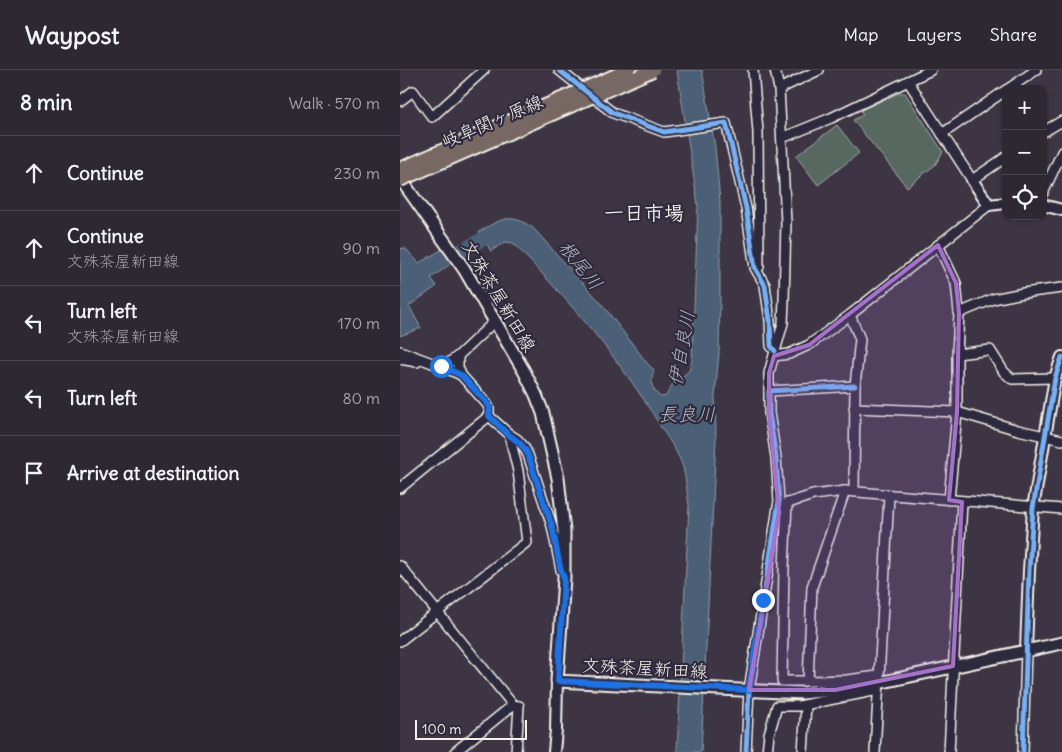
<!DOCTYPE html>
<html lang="en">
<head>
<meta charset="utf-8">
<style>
	body { margin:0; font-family:Delius,"Klee One",sans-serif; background:#36303b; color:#f1f3f6 }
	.controls { position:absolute; right:15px; top:15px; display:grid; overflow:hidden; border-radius:10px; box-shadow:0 1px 4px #0004 }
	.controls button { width:45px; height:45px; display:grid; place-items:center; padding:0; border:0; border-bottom:1px solid #49444e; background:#2e2833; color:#f1f3f6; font:25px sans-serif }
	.scale { position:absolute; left:15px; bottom:12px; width:112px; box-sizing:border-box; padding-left:5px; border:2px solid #f4f1e8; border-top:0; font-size:14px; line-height:18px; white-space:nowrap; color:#f4f1e8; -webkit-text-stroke:4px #2f2a3d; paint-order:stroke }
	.stop { position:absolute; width:15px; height:15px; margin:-11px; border:4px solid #1a73e8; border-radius:50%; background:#fff }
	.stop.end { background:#1a73e8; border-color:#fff; box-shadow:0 1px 5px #0008 }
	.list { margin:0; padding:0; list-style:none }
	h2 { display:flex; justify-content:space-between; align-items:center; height:65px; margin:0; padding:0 20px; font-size:21px }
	h2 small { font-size:16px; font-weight:400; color:#a7a6ac }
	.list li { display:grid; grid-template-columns:32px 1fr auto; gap:15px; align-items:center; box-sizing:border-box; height:75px; padding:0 20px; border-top:1px solid #49444e }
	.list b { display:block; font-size:19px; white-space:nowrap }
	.list p { margin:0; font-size:16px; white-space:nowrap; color:#a7a6ac }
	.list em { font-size:16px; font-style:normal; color:#a7a6ac }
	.icon { flex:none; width:28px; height:28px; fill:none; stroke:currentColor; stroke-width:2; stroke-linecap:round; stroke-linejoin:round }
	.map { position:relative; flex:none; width:662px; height:682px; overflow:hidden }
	header { display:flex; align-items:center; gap:30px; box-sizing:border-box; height:70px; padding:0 25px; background:#2e2833; border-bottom:1px solid #49444e }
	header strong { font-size:24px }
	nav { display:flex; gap:28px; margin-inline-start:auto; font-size:18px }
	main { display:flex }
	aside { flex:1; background:#2e2833 }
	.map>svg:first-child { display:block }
	.garden { fill:#566861; stroke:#a5aca4 }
	.water { fill:#4c6177; stroke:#8f9ba4 }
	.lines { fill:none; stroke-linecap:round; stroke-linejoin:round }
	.river { stroke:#4c6177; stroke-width:14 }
	.minor-casing { stroke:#f4f1e8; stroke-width:12 }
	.tertiary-casing { stroke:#f4f1e8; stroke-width:14 }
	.secondary-casing { stroke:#f4f1e8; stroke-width:15 }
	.minor { stroke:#2f2a3d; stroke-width:9 }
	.tertiary { stroke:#2f2a3d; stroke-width:10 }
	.secondary { stroke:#2f2a3d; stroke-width:11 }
	.primary-bridge-casing { stroke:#f4f1e8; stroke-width:16; stroke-linecap:butt }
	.primary-bridge { stroke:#776864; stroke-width:12 }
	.cycleway-casing { stroke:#2f2a3d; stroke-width:8 }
	.cycleway { stroke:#73b2f8; stroke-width:5 }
	.route { stroke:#1a73e8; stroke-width:6 }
	.marked { fill:#a571cd; fill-opacity:0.2; stroke:#a571cd; stroke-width:4; stroke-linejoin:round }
	.labels { text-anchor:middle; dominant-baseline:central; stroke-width:4.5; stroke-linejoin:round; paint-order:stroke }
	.street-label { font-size:18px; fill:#f4f1e8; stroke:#2f2a3d }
	.water-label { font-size:19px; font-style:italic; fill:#b1b7bb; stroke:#2f2a3d }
	.quarter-label { font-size:20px; font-weight:bold; fill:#f4f1e8; stroke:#2f2a3d }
</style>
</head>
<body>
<header>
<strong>Waypost</strong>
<nav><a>Map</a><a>Layers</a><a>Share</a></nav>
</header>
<main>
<aside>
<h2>8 min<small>Walk · 570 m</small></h2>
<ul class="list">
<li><svg class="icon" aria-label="ahead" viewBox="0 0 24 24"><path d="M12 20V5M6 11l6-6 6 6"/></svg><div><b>Continue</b></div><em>230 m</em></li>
<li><svg class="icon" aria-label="ahead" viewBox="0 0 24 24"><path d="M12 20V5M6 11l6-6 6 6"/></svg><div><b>Continue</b><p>文殊茶屋新田線</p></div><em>90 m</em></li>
<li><svg class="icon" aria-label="left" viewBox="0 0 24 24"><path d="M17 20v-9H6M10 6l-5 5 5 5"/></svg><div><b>Turn left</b><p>文殊茶屋新田線</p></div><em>170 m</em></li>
<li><svg class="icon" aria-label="left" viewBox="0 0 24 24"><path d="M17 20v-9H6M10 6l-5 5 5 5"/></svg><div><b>Turn left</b></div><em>80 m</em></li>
<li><svg class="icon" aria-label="arrive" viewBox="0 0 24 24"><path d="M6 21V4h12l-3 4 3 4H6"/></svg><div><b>Arrive at destination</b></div></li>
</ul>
</aside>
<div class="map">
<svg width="662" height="682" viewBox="0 0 662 682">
	<rect width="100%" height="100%" fill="#3d3544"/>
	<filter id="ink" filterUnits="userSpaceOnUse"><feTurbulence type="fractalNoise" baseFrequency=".02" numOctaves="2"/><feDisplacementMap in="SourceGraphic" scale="10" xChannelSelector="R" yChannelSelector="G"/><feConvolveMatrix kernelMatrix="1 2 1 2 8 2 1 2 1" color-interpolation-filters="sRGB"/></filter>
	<g filter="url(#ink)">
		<g class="garden">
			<path d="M499 23H505L543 82 535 95 507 117 453 50 463 45 461 40Z"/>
			<path d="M437 55 459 83 418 115 396 86Z"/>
		</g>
		<g class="water">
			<path d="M277 0H302L315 77 320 131V227L319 283 315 326 316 369 301 682H277L289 435C287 423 286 409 283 397 278 382 267 367 259 354 219 287 167 229 113 173L105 172 91 181 79 162C100 149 110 142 133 158L201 233 247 293 254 300C251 310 250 320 261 327L266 326 272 315 289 301 292 291 298 135Z"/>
			<path d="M0 178 6 179 19 193 43 179 52 193 31 208 37 216 9 236 21 258 0 266Z"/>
		</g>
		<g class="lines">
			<path class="river" d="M42 191 98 161"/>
			<g class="minor-casing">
				<g id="minor">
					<path d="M159 0 213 43 264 62 326 53 346 138 355 198 365 215 370 251 371 276 375 281"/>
					<path d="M353 0 358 62 359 197"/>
					<path d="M508 11 572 110 606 87"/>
					<path d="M379 19 419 0"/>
					<path d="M608 19 636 0"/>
					<path d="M0 31 13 21 32 47 84 0"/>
					<path d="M643 62 662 51"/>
					<path d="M542 64 606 20"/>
					<path d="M382 68 431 48 531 0"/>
					<path d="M643 123 662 82"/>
					<path d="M538 175 556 213 559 243 557 284 590 280 604 302 612 309 655 308"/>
					<path d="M559 243 593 229 623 223 662 218"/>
					<path d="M450 245 460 269 455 316 454 421"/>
					<path d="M0 281 43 297 58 286"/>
					<path d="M374 286 389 284 409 275 450 245 589 135"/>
					<path d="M0 289 17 292"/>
					<path d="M43 297 61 305 87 334 89 338V346L109 364 117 369 124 377 128 385 152 456 161 500"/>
					<path d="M61 305 58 297V286L95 251"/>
					<path d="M369 321V303L383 253 384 230 386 152 379 19 375 0"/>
					<path d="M454 338 557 342 618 360 662 370"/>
					<path d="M0 418 89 346"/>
					<path d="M445 421 412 517 408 611 447 610 478 606"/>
					<path d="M549 430 557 342V284"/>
					<path d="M387 433 384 497 382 611H408"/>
					<path d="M379 436 413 425 445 421 662 439"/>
					<path d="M0 496 113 635 119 636 116 682"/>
					<path d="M0 571 127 472 118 401 109 364"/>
					<path d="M55 682 113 635"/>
					<path d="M346 682 349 620 379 431 376 387 369 343V321L455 316"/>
					<path d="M367 682 369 664 377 636H399L478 620"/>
					<path d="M403 682 406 635"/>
					<path d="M475 682 489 425"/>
					<path d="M549 682 562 432"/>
					<path d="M623 682 626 580"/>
				</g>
			</g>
			<g class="tertiary-casing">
				<g id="tertiary">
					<path d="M572 110 589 135 606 133"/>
					<path d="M643 135 662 140"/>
					<path d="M626 580 629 501 633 438 655 308 662 287"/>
					<path d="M154 682 156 660 157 611"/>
				</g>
			</g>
			<g class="secondary-casing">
				<path id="secondary" d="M0 108 64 199 124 301 136 325 143 343 158 408 164 461V508L157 611 402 623 460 617 662 573"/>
			</g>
			<use href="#minor" class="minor"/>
			<use href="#tertiary" class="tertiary"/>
			<use href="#secondary" class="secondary"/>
			<g class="primary-bridge-casing">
				<g id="primary-bridge">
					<path d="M0 99 228 0"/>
					<path d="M0 110 253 0"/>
				</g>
			</g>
			<use href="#primary-bridge" class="primary-bridge"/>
			<g class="cycleway-casing">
				<g id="cycleway">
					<path d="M159 0 213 43 264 62 326 53 346 138 355 198 365 215 370 251 371 276 375 281"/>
					<path d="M346 682 349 620 379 431 376 387 369 343V321L455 316"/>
					<path d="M623 682 629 501 633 438 655 308 662 287"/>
				</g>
			</g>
			<use href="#cycleway" class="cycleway"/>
		</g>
	</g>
	<g class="lines" filter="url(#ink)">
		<path class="route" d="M41 296 61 305 88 334 90 338 89 346C96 352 101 358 108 364 117 371 123 374 128 385L152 456 160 497 164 508 158 611 349 620 363 530"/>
	</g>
	<path class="marked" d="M538 175 556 213 559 243 557 342 549 430 562 432 553 596 435 620H349L379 442 369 343V303L374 286 409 275Z"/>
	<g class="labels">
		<g class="street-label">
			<text transform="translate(92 51) rotate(-23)">岐阜関ヶ原線</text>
			<text transform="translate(99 226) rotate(59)">文殊茶屋新田線</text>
			<text transform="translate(245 598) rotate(3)">文殊茶屋新田線</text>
		</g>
		<g class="water-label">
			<text transform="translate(181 195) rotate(51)">根尾川</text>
			<text transform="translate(281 278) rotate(-80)">伊自良川</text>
			<text x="287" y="344">長良川</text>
		</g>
		<g class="quarter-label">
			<text x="244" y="142">一日市場</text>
		</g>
	</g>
</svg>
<div class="controls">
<button>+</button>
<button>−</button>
<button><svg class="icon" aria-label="locate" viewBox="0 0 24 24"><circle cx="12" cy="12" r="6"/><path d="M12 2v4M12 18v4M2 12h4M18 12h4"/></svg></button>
</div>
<div class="scale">100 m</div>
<div class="stop" style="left:41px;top:296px"></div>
<div class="stop end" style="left:363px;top:530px"></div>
</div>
</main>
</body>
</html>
